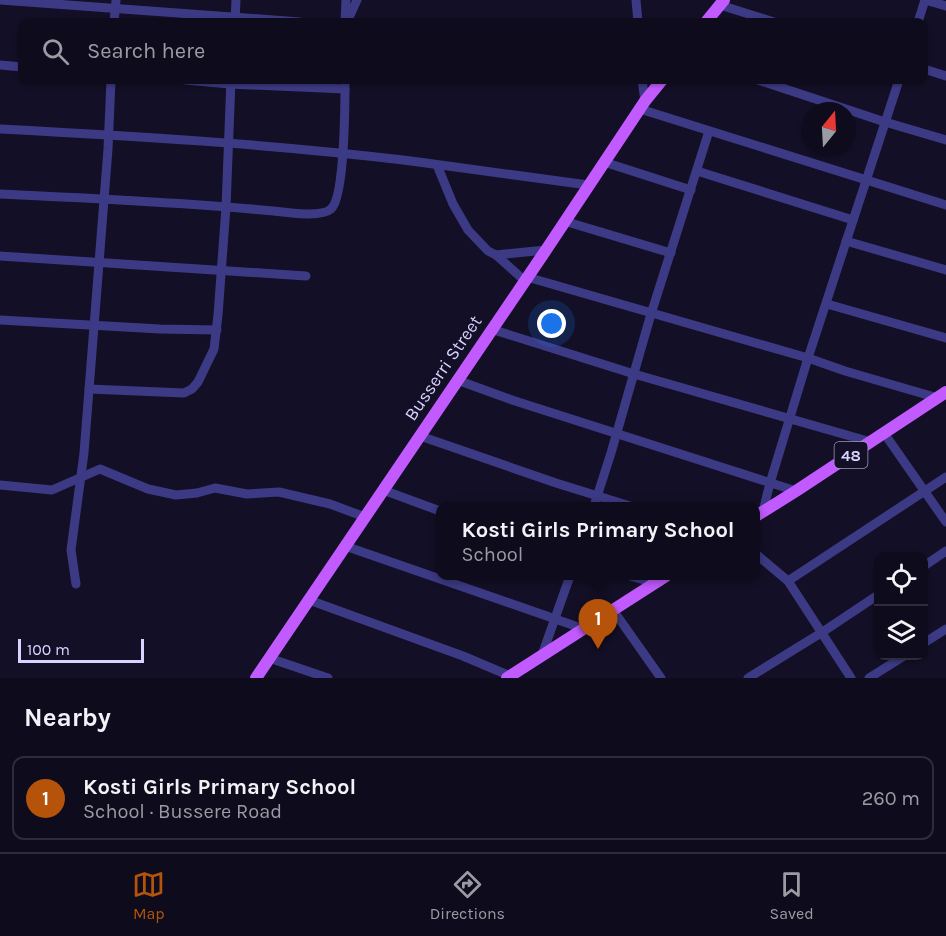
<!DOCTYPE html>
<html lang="en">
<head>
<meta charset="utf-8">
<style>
	body { margin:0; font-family:Karla,sans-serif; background:#171425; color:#f1f3f6 }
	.controls { position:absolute; right:18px; bottom:18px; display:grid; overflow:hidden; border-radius:12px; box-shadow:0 2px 4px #0004 }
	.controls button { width:54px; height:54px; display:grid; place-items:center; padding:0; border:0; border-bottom:2px solid #2e2b3b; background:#0e0b1c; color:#f1f3f6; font:30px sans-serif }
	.compass { position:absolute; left:802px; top:102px; width:54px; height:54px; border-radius:50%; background:#0e0b1c; box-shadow:0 2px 4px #0004; rotate:18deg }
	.scale { position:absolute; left:18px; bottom:15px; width:126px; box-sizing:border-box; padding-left:6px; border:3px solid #d9d4ff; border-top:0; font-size:16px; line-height:21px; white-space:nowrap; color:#d9d4ff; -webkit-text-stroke:4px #130f26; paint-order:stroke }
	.you { position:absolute; left:552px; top:324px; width:21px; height:21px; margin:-15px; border:4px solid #fff; border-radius:50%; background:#1a73e8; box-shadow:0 0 0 9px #1a73e833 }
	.badge { display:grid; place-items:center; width:39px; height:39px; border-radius:50%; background:#b45309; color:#fff; font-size:20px; font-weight:700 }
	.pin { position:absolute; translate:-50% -50px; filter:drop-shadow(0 2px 3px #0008) }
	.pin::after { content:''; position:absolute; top:32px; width:21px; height:18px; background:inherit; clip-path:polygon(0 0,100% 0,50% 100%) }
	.popup { position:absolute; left:436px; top:502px; width:324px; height:78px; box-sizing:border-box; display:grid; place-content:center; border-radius:12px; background:#0e0b1c; filter:drop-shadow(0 2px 4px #0005); font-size:20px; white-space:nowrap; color:#9b9ba3 }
	.popup b { font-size:22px; color:#f1f3f6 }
	.popup::after { content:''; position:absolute; left:50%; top:100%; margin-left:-12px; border:12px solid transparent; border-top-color:#0e0b1c }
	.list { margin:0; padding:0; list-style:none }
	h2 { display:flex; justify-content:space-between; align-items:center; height:78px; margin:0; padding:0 24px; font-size:26px }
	h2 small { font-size:20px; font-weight:400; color:#9b9ba3 }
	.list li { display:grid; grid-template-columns:39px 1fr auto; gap:18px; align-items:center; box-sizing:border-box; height:84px; margin:0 12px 12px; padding:0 12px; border:2px solid #2e2b3b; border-radius:12px }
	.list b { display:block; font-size:22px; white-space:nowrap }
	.list p { margin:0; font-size:20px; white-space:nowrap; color:#9b9ba3 }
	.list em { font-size:20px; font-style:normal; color:#9b9ba3 }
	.icon { flex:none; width:33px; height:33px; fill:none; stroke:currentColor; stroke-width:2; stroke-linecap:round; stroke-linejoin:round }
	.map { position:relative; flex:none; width:946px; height:678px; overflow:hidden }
	.search { position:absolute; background:#0e0b1c; box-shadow:0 2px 4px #0004; left:18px; right:18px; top:18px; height:66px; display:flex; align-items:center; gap:15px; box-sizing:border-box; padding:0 21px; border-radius:12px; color:#9b9ba3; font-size:22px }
	.sheet { height:174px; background:#0e0b1c }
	nav { display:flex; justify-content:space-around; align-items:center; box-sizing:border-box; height:84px; border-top:2px solid #2e2b3b; background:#0e0b1c; font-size:16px; color:#9b9ba3 }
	nav a { display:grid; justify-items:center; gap:3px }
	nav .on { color:#b45309 }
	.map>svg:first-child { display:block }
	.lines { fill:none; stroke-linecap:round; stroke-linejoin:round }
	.minor { stroke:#3d3a85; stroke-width:9 }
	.major { stroke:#c25bff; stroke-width:12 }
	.labels { text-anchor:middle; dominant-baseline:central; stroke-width:5; stroke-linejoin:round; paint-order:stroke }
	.shield { fill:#130f26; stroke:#9e99be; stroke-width:1.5 }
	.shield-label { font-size:16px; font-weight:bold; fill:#d9d4ff }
	.street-label { font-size:18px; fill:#d9d4ff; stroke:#130f26 }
</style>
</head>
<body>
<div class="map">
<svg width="946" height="678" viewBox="0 0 946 678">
	<rect width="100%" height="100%" fill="#130f26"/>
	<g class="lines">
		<g class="minor">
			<path d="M0 0 300 22"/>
			<path d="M636 0 638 22"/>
			<path d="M925 0 946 6"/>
			<path d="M720 5 774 22"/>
			<path d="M114 22 116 0"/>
			<path d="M235 22 236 0"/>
			<path d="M345 22 346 0"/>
			<path d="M347 22 357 0"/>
			<path d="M918 22 925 0"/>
			<path d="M0 65 22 67"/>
			<path d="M924 69 946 76"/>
			<path d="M185 80 230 84 345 89"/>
			<path d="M642 80 645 101"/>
			<path d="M758 80 885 122 946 140"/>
			<path d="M640 109 946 205"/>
			<path d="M0 129C135 136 269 144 403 160 465 168 527 177 588 185"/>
			<path d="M604 162 691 190"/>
			<path d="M437 165 453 204 468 230 488 251 496 255 525 281"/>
			<path d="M697 171 853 220"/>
			<path d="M0 194C88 198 176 202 263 210 278 211 320 219 331 209 345 197 345 101 345 80"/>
			<path d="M564 221 671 253"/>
			<path d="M846 241 946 270"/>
			<path d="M496 255 546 250"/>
			<path d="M0 256 306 276"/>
			<path d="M527 277 808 358 845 371 938 398"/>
			<path d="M827 304 946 338"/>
			<path d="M0 320 160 329 217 330"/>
			<path d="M491 329 634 374 871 442"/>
			<path d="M457 380 512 400 796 491"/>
			<path d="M89 389 184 393 192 389 198 382 214 349 218 315 226 207 231 80"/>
			<path d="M884 433 946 522"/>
			<path d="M420 436 556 483 630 506"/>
			<path d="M0 485 52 490 100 469 148 489 176 495 197 493 215 488 247 494 279 492 330 504 365 517"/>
			<path d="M383 490 440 511"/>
			<path d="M594 506 611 453 651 314 709 131"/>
			<path d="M763 511 770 483 808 358 899 80"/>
			<path d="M345 546 584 629"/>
			<path d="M756 554 788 581 851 678"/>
			<path d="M924 566 946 551"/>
			<path d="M630 576 655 583"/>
			<path d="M788 581 946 477"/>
			<path d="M76 584 71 550 84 453 108 149 111 80"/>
			<path d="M309 600 463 656 510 676"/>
			<path d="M613 610 661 678"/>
			<path d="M924 643 946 629"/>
			<path d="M542 655 570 576"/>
			<path d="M269 658 328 678"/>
			<path d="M748 678 821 633 878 595"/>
			<path d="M869 678 904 656"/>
		</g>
		<g class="major">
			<path d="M706 22 724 0"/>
			<path d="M756 516 796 491 946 392"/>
			<path d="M256 678 546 250 645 101 662 80"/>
			<path d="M507 678 666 576"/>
		</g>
	</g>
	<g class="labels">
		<rect class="shield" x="834.5" y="442" width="33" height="26" rx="4.5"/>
		<g class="shield-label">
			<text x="851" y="455">48</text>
		</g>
		<g class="street-label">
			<text transform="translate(443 368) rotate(-56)">Busserri Street</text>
		</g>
	</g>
</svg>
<div class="controls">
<button><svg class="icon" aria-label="locate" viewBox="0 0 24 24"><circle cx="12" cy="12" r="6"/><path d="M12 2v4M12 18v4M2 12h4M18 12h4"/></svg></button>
<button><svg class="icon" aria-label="layers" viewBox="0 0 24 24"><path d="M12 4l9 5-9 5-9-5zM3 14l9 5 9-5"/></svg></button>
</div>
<svg class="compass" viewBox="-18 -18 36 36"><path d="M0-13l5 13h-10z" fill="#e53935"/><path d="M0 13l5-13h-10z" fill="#9b9ba3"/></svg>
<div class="scale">100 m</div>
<div class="you"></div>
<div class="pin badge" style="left:598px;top:649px">1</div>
<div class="popup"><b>Kosti Girls Primary School</b>School</div>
<div class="search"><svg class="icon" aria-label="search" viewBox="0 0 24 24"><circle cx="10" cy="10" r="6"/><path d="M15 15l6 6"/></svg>Search here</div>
</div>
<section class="sheet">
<h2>Nearby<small></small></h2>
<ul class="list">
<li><span class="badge">1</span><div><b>Kosti Girls Primary School</b><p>School · Bussere Road</p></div><em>260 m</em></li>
</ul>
</section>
<nav>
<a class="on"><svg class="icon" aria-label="map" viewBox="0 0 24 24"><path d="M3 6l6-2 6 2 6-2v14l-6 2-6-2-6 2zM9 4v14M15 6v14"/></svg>Map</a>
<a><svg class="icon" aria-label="directions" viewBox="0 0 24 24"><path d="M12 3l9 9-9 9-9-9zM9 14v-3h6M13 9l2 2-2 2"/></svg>Directions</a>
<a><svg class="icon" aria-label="saved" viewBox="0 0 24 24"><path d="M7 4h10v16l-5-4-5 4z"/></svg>Saved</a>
</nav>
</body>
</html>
